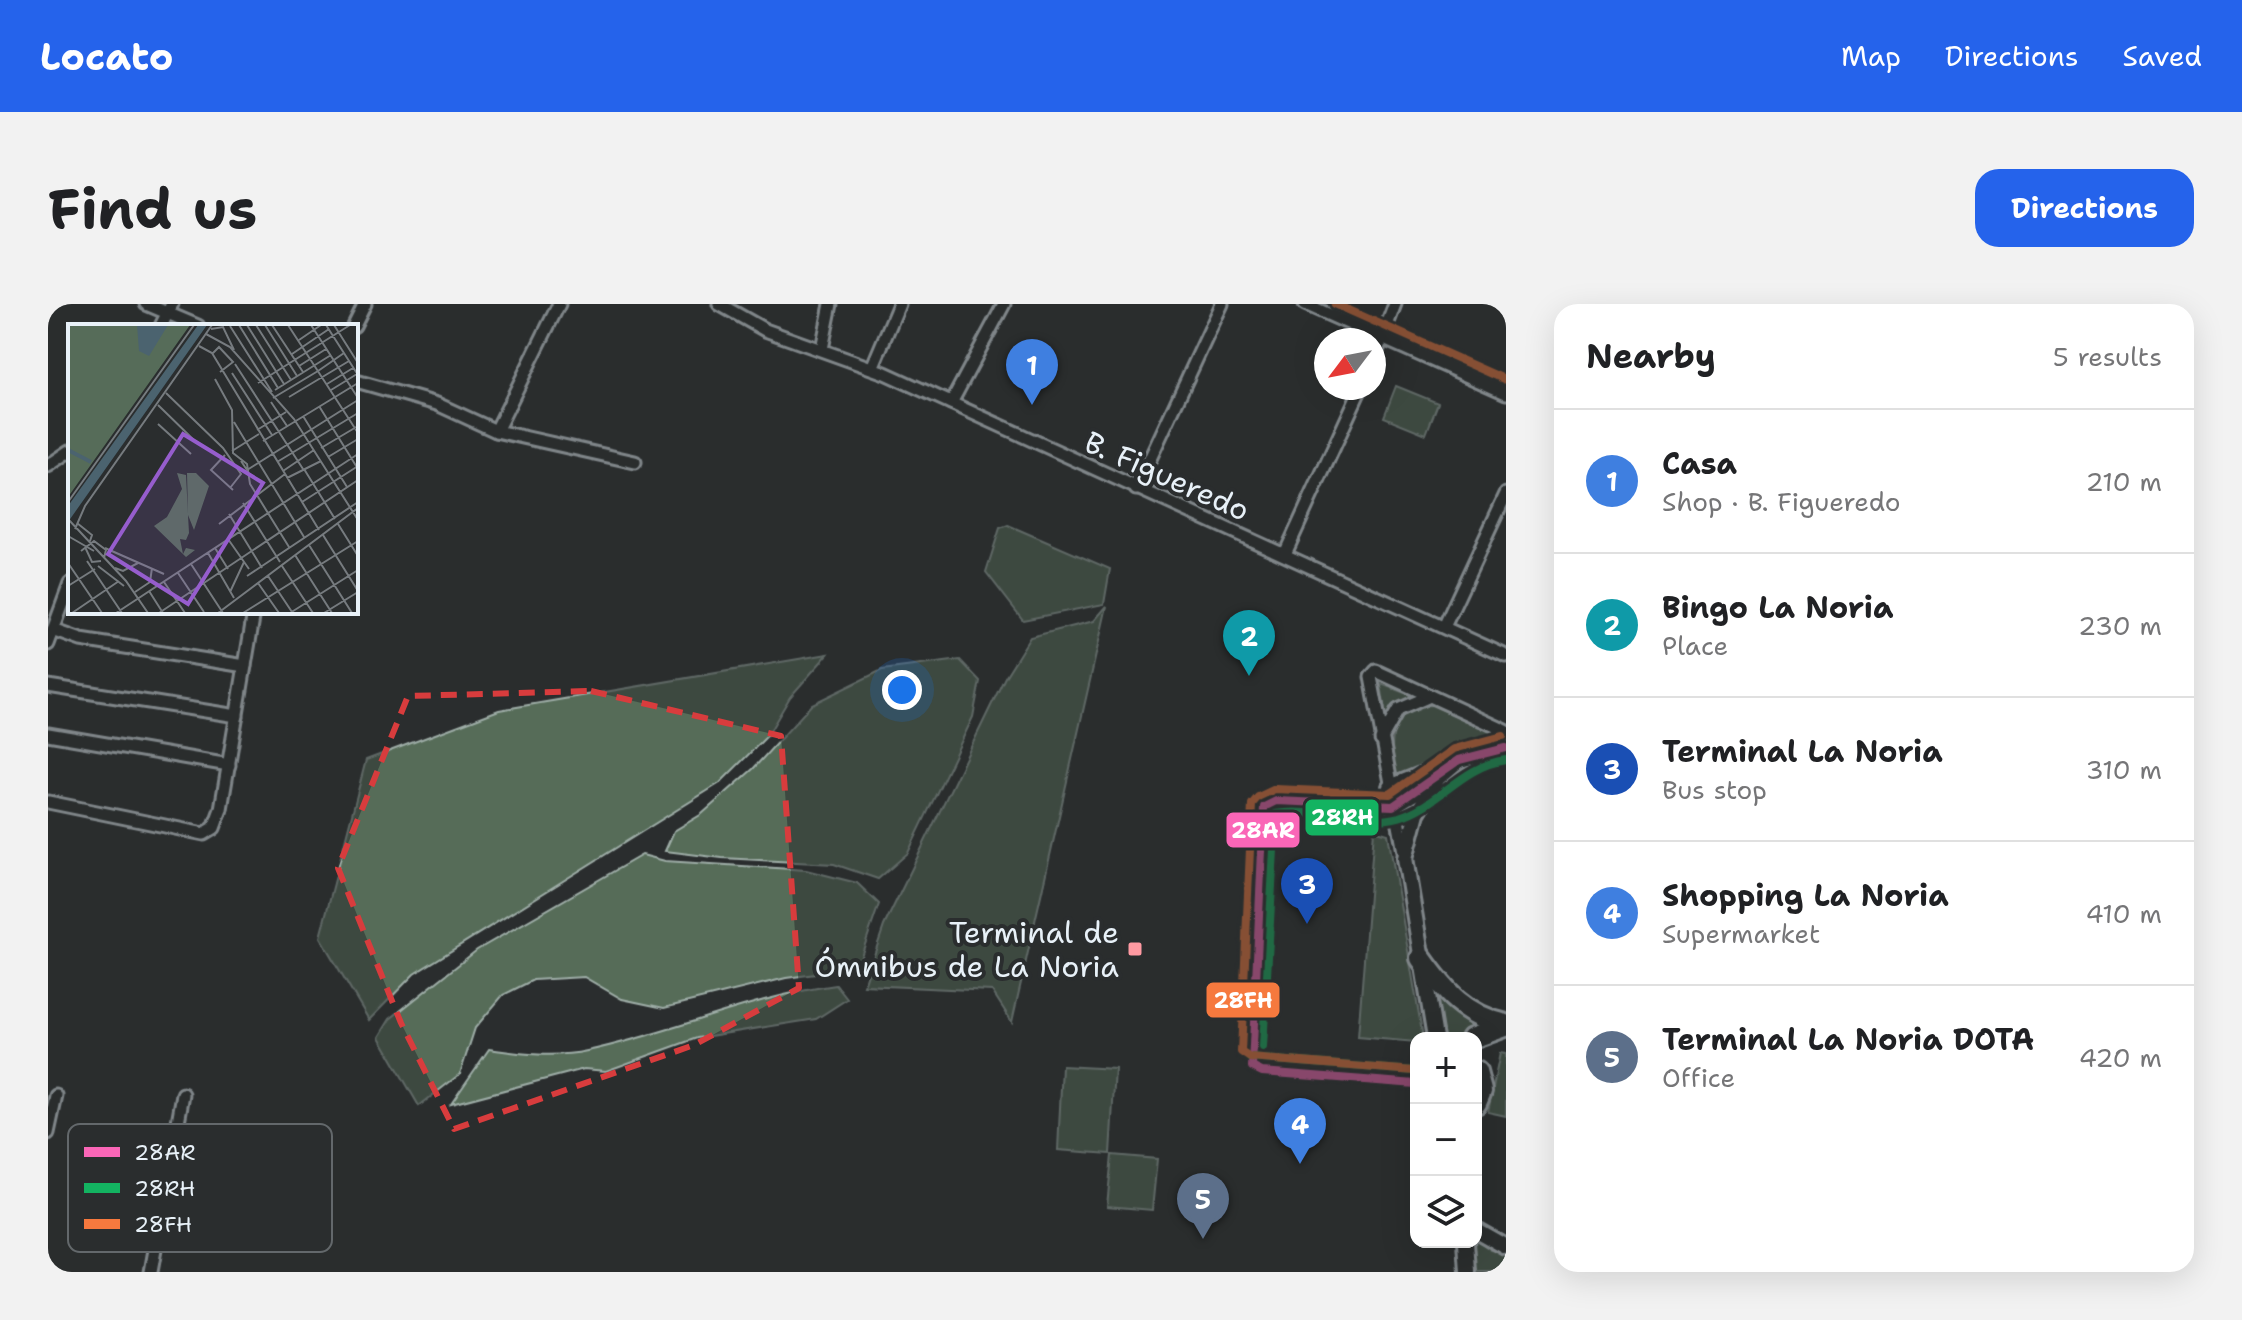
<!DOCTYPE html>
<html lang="en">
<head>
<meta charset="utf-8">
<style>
	body { margin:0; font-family:"Shantell Sans",sans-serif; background:#f2f2f2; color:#202124 }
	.controls { position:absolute; right:24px; bottom:24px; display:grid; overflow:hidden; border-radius:16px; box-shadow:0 8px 32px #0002 }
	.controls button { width:72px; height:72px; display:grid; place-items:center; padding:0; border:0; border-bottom:2px solid #e0e0e0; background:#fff; color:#202124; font:40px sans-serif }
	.compass { position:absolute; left:1266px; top:24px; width:72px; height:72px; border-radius:50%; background:#fff; box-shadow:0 8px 32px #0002; rotate:238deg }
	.you { position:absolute; left:854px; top:386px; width:28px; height:28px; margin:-20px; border:6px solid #fff; border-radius:50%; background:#1a73e8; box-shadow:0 0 0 12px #1a73e833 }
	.badge { display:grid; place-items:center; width:52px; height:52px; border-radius:50%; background:#2563eb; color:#fff; font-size:26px; font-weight:700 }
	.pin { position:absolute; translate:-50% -66px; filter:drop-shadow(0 2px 4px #0008) }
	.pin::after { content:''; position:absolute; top:42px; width:28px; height:24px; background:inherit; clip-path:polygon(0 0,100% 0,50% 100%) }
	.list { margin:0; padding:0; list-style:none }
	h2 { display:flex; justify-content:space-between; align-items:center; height:104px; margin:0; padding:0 32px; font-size:34px }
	h2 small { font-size:26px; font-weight:400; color:#757577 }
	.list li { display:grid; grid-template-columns:52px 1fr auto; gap:24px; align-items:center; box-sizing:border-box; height:144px; padding:0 32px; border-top:2px solid #e0e0e0 }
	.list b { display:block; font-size:30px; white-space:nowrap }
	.list p { margin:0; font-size:26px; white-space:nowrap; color:#757577 }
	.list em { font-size:26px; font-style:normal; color:#757577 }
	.icon { flex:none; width:44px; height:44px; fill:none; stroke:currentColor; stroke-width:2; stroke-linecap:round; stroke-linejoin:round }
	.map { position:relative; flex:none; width:1458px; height:968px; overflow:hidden; border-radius:24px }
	header { display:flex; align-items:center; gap:48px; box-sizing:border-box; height:112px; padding:0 40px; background:#2563eb; color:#fff }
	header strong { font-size:38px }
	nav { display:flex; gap:44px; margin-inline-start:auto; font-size:28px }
	.intro { display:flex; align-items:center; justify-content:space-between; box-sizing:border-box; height:192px; padding:0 48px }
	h1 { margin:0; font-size:56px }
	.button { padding:20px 36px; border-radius:24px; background:#2563eb; color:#fff; font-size:28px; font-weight:700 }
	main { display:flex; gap:48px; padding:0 48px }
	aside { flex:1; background:#fff; border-radius:24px; box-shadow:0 8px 32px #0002 }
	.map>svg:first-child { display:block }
	.green { fill:#566c59; stroke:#9faea8; stroke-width:2 }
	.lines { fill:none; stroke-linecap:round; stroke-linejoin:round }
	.minor-casing { stroke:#e8f1f8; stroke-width:17 }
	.tertiary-casing { stroke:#e8f1f8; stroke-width:20 }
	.motorway-casing { stroke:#e8f1f8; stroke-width:26 }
	.minor { stroke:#2a2d2e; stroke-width:11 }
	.tertiary { stroke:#2a2d2e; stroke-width:14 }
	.motorway { stroke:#2a2d2e; stroke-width:20 }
	.bus-1-casing { stroke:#2a2d2e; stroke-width:14 }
	.bus-2-casing { stroke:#2a2d2e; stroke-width:14 }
	.bus-3-casing { stroke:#2a2d2e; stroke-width:14 }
	.bus-1 { stroke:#fa66b7; stroke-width:8 }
	.bus-2 { stroke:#13b361; stroke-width:8 }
	.bus-3 { stroke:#f6793e; stroke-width:8 }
	.marked { fill:none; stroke:#d83c3d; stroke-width:6; stroke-dasharray:16 10; stroke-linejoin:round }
	.poi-dot { fill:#ff9aa2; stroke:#2a2d2e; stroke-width:3 }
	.labels { text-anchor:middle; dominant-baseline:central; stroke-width:8; stroke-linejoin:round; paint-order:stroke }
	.street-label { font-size:30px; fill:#e8f1f8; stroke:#2a2d2e }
	.poi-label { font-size:30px; fill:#e8f1f8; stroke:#2a2d2e; text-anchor:end }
	.inset-river { fill:none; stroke:#4b636f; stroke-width:4 }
	.inset-road { fill:none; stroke:#767b7f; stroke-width:2 }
	.view { fill:#965dcd; fill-opacity:0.15; stroke:#965dcd; stroke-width:4 }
	.inset-edge { fill:none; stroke:#e8f1f8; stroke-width:4 }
	.key { fill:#2a2d2e; stroke:#63686b; stroke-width:2 }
	.key-label { font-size:22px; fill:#e8f1f8 }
	.line-badge { stroke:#2a2d2e; stroke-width:3 }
	.badge-label { font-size:22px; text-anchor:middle; font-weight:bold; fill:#fff }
</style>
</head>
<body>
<header>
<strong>Locato</strong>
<nav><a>Map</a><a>Directions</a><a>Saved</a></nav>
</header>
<div class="intro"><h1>Find us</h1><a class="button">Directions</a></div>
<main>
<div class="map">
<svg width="1458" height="968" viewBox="0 0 1458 968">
	<rect width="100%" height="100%" fill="#2a2d2e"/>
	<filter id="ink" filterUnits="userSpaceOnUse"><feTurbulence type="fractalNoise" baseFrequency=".0125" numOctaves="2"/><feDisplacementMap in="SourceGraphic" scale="16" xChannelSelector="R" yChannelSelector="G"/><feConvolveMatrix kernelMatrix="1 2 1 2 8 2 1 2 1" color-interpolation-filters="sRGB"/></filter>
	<g filter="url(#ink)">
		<g class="green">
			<path d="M1348 82 1390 99 1378 130 1336 113Z"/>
			<path d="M960 221 1062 265 1056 300 975 316 938 268 952 224Z"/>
			<path d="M1059 302 964 718 944 687 816 681 836 622 957 373 982 333 1046 317Z"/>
			<path d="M780 350 742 393 719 432 672 479 366 670 321 716 272 633 318 456 451 406Z"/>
			<path d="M912 356 932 377 925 413 860 549 830 575 786 560 674 554 617 547 626 527 654 510 705 465 764 400 834 366Z"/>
			<path d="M1333 380 1365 392 1338 414Z"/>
			<path d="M1383 401 1435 423 1458 438 1431 442 1347 478C1342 445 1337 403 1383 401Z"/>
			<path d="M1326 526 1340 530 1375 734H1368V738L1310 733Z"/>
			<path d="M594 551 617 557 758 566 809 579 831 600 812 655 790 667 738 674 616 704 574 695 536 673 485 676 455 691 427 724 412 770 371 802 331 733 342 715 429 646Z"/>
			<path d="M788 681 799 695 768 715 649 734 558 767 536 765 403 800 441 745C474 750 507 754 539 747 624 729 702 693 788 681Z"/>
			<path d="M1386 685 1436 722 1416 734H1396Z"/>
			<path d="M1452 749 1458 750V812L1440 808Z"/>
			<path d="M1014 762 1067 765 1062 850 1010 846Z"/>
			<path d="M1064 851 1109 855 1104 906 1059 902Z"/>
			<path d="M1428 935 1443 946 1458 949V968H1426L1424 938Z"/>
		</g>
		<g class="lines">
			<g class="minor-casing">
				<g id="minor">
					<path d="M98 0 150 22"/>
					<path d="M671 0 717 26 837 69 1458 352"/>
					<path d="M1257 0 1458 89"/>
					<path d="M113 22 124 0"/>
					<path d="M306 22 317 0"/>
					<path d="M774 45 783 0"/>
					<path d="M1326 55 1347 0"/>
					<path d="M824 64 851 0"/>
					<path d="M308 77 389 100 448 127 587 158"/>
					<path d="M903 99 956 0"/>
					<path d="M448 127 511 0"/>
					<path d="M0 162 22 147"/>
					<path d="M1088 185 1174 0"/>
					<path d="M1237 250 1313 84"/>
					<path d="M1396 323 1458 190"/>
					<path d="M5 326 33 336 197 362"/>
					<path d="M0 340 22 280"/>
					<path d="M0 382 189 412"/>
					<path d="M0 430 181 461"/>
					<path d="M1333 436 1350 406 1382 392"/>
					<path d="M0 498 156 530 166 524 173 505 206 308"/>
					<path d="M1357 553 1323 373 1328 367 1458 427"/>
					<path d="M0 829 8 792"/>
					<path d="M103 968 135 790"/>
				</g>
			</g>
			<g class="tertiary-casing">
				<g id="tertiary">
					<path d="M1342 483 1400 460"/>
					<path d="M1345 502 1383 479"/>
					<path d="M1387 734 1357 554 1369 509 1390 474 1411 456 1458 444"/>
					<path d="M1428 926 1458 943"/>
					<path d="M1418 938 1420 968"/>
				</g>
			</g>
			<g class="motorway-casing">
				<g id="motorway">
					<path d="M1373 654C1397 688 1416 711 1458 721"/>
					<path d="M1424 734 1457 722"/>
					<path d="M1428 768 1433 787 1428 799"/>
				</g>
			</g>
			<use href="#minor" class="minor"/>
			<use href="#tertiary" class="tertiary"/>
			<use href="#motorway" class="motorway"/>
			<g class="bus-1-casing">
				<path id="bus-1" d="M1368 780 1214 768 1204 763 1216 503 1228 497 1345 502 1411 456 1458 444"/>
			</g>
			<g class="bus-2-casing">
				<g id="bus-2">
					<path d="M1215 743 1228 510C1268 503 1310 524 1351 513 1392 501 1413 462 1458 456"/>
					<path d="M1202 754 1367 767"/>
				</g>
			</g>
			<g class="bus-3-casing">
				<g id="bus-3">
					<path d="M1287 0 1458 76"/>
					<path d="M1367 767 1202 754 1193 748 1204 500 1210 493 1227 485 1342 490 1406 445 1455 432"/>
				</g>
			</g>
			<use href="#bus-1" class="bus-1"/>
			<use href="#bus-2" class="bus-2"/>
			<use href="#bus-3" class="bus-3"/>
		</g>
	</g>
	<path d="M0 0H1458V968H0ZM543 387 733 432 751 684 646 741 406 825 353 719 290 564 360 392Z" fill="#2a2d2e" fill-opacity=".55" fill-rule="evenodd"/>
	<path class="marked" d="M543 387 733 432 751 684 646 741 406 825 353 719 290 564 360 392Z"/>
	<rect class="poi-dot" x="1079" y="637" width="16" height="16" rx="4"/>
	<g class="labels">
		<g class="street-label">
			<text transform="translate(1119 172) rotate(24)">B. Figueredo</text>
		</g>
		<g class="poi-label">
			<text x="1071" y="628">Terminal de<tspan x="1071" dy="34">Ómnibus de La Noria</tspan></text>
		</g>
	</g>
	<g transform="translate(20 20)">
		<rect width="290" height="290" fill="#2a2d2e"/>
		<path d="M0 1H122L0 173ZM109 149 118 151 120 190 119 149H128L141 162 126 206 120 191 121 209 118 216 112 215 115 230 118 224 127 226 118 233 86 202 99 193 114 165Z" fill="#566c59"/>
		<path d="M69 1H100L81 32 71 27ZM130 1H139L0 198V182Z" fill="#4b636f"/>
		<path class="inset-river" d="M0 126 23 138"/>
		<path class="inset-road" d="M171 1 210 64M179 1 216 60M188 1 223 56M197 1 229 52M204 1 235 48M220 1 290 109M243 1 290 74M258 1 290 51M266 1 290 39M162 2 204 68M143 5 155 3 166 26M138 10 162 23 226 95 290 196M231 16 253 1M131 22 144 29 251 206M144 30 151 23 165 38 152 48M224 30 261 5M167 40 235 145M231 42 258 25M250 47 276 29M164 49 204 111M147 55 164 86 165 129 179 140 182 160 221 223M190 59 282 1M259 60 285 44M207 66 263 31M263 66 289 50M98 69 155 124 173 150 162 164M221 73 281 37M205 74 250 47M203 78 219 102M90 81 129 119M251 82 290 145M235 92 279 163M166 98 236 213M90 100 123 130M189 106 218 88M195 117 290 59M253 124 290 102M164 127 191 110M157 131 143 146 165 166M260 133 290 115M173 137 179 146 290 76M209 138 290 89M236 145 267 195M215 147 246 126M219 154 253 137M0 178 126 1M234 178 290 142M175 179 212 238M161 190 194 244M0 195 58 257 80 289M9 199 24 211 22 217M151 200 217 150M270 200 290 232M7 205 17 182 144 1M255 211 290 267M0 212 26 227M160 215 181 245M241 221 284 289M17 223 24 238 33 237M37 224 96 250M147 224 160 245M13 227 26 217 38 226 36 234M140 229 166 274M227 231 264 289M19 237 54 289M0 239 34 289M123 240 155 289M30 242 56 262M214 242 245 289M47 244 55 247 70 239M110 249 136 288M179 252 290 178M200 252 224 288M96 258 117 289M190 259 211 289M0 262 27 245M81 267 95 289M67 268 82 258 84 244M162 268 176 238M4 289 51 257M48 289 290 130M91 289 290 156M150 289 290 184M175 289 290 217M222 289 290 246M256 289 290 268"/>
		<path class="view" d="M115 110 195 159 120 280 40 230Z"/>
		<rect width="290" height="290" class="inset-edge"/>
	</g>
	<rect x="20" y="820" width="264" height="128" rx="12" class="key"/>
	<rect x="36" y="843" width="36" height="10" fill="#fa66b7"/>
	<rect x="36" y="879" width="36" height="10" fill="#13b361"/>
	<rect x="36" y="915" width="36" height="10" fill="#f6793e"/>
	<g class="key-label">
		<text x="86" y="856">28AR</text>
		<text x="86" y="892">28RH</text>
		<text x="86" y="928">28FH</text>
	</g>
	<g class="line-badge">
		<rect x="1256" y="494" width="76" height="39" rx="8" fill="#13b361"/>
		<rect x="1177" y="507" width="76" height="38" rx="8" fill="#fa66b7"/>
		<rect x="1157" y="677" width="76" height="38" rx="8" fill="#f6793e"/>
	</g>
	<g class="badge-label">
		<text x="1294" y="521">28RH</text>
		<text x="1215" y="534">28AR</text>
		<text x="1195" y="704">28FH</text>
	</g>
</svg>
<div class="controls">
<button>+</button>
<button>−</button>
<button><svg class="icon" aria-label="layers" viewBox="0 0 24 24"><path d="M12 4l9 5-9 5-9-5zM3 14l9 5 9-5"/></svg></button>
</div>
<svg class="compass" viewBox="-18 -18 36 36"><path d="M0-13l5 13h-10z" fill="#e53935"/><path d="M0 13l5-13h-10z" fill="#757577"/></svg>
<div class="you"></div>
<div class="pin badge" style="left:984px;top:101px;background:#3f7fe0">1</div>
<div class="pin badge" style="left:1201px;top:372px;background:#0f9aa8">2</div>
<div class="pin badge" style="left:1259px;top:620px;background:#1a4fb4">3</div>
<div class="pin badge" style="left:1252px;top:860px;background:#3f7fe0">4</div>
<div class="pin badge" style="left:1155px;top:935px;background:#5c6f8a">5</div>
</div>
<aside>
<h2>Nearby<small>5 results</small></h2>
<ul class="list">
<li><span class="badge" style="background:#3f7fe0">1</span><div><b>Casa</b><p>Shop · B. Figueredo</p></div><em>210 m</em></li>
<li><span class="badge" style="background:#0f9aa8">2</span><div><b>Bingo La Noria</b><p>Place</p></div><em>230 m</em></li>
<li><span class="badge" style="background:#1a4fb4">3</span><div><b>Terminal La Noria</b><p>Bus stop</p></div><em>310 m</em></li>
<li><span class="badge" style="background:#3f7fe0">4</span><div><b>Shopping La Noria</b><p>Supermarket</p></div><em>410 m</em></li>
<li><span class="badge" style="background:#5c6f8a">5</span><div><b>Terminal La Noria DOTA</b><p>Office</p></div><em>420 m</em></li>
</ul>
</aside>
</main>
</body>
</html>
